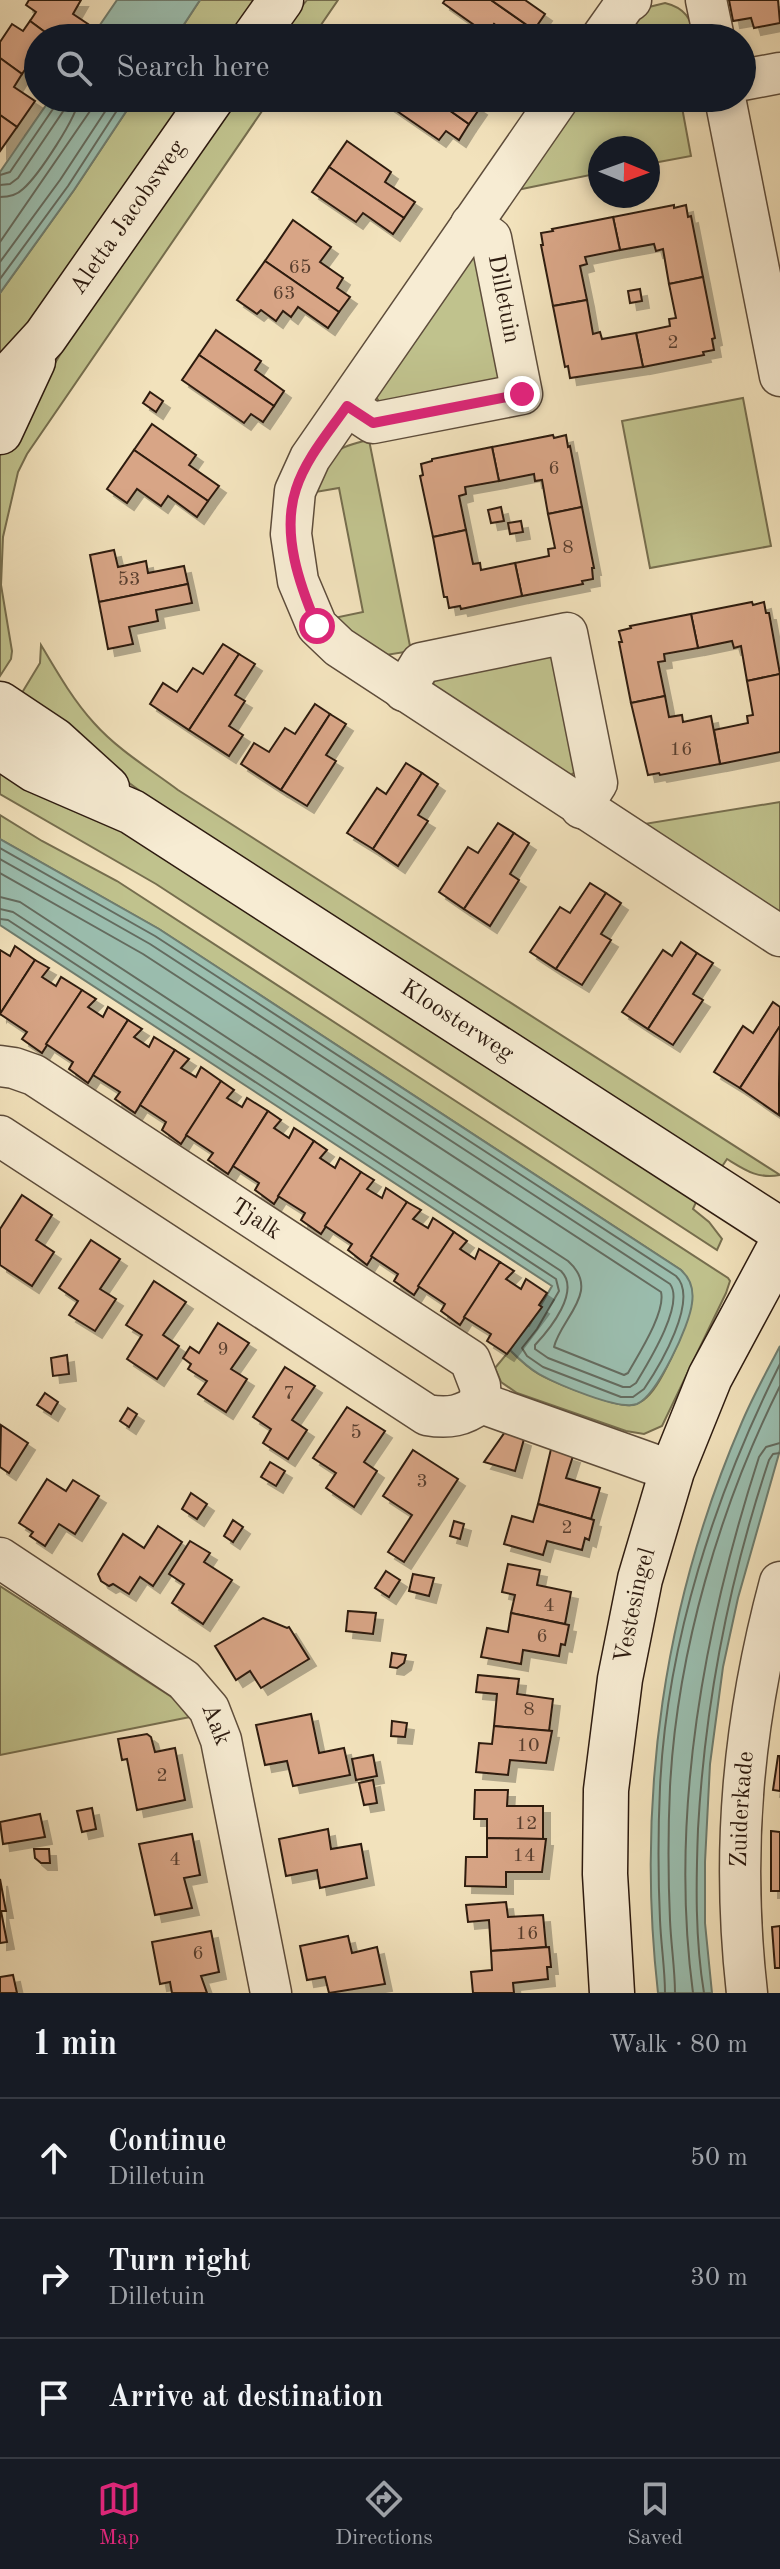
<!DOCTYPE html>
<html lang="en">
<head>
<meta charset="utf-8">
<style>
	body { margin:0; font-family:"Old Standard TT",serif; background:#242831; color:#f1f3f6 }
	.compass { position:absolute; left:588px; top:136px; width:72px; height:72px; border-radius:50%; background:#171b24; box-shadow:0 4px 12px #0003; rotate:91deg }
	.stop { position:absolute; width:24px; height:24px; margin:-18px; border:6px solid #db2777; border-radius:50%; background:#fff }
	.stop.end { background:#db2777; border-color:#fff; box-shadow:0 2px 8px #0008 }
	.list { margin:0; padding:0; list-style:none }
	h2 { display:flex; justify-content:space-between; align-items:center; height:104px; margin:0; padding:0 32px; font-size:34px }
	h2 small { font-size:26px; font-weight:400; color:#9ea1a6 }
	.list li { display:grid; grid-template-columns:52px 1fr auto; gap:24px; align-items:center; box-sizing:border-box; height:120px; padding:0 32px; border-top:2px solid #363941 }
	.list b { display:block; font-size:30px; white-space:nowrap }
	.list p { margin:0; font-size:26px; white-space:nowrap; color:#9ea1a6 }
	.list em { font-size:26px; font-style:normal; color:#9ea1a6 }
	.icon { flex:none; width:44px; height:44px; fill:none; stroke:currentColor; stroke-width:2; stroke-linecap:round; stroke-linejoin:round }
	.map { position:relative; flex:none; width:780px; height:1993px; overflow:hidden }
	.search { position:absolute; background:#171b24; box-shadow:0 4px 12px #0003; left:24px; right:24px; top:24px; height:88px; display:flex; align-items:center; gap:20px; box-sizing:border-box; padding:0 28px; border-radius:44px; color:#9ea1a6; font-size:30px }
	.sheet { height:464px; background:#171b24 }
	nav { display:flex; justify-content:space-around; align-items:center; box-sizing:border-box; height:112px; border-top:2px solid #363941; background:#171b24; font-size:22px; color:#9ea1a6 }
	nav a { display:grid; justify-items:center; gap:4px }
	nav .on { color:#db2777 }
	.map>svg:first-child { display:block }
	.green { fill:#c0c28d; stroke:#766e4e; stroke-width:2 }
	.water { fill:#9bbeaf; stroke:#6f7d6f; stroke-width:2 }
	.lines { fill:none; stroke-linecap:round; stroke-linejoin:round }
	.shore { stroke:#646c60; stroke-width:2 }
	.building { fill:#d8a586; stroke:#2d1b10; stroke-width:2; filter:url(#shadow) }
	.street-casing { stroke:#5e4d3b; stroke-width:43 }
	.secondary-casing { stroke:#2d1b10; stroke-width:47 }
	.street { stroke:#f7ecd3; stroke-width:40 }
	.secondary { stroke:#f7ecd3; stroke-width:44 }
	.route { stroke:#db2777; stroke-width:10 }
	.labels { text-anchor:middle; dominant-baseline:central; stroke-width:6; stroke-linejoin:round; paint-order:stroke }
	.number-label { font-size:20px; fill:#583e2e }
	.street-label { font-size:24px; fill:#2d1b10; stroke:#f7ecd3 }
</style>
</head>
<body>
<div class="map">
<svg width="780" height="1993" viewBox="0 0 780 1993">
	<defs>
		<filter id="shadow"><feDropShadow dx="7" dy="7" stdDeviation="0" flood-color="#0004"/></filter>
	</defs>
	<rect width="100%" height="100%" fill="#f2e2bc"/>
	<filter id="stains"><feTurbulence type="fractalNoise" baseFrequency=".0025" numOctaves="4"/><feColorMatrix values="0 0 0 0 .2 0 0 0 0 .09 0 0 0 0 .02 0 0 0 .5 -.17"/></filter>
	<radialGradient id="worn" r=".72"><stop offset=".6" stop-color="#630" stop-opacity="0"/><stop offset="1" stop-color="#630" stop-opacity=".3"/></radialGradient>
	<g class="green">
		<path d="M200 0H256L231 38H175Z"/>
		<path d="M307 0H338L312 38H277Z"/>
		<path d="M665 3C686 8 690 19 697 38H618L649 7Z"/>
		<path d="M135 98H190L0 363V293L74 190Z"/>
		<path d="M235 98H271L27 454 18 472 3 537 1 585 12 651 11 659 0 676V454L75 330Z"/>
		<path d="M578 98H697L681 102 691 156 648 164V148H600V173L517 190Z"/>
		<path d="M470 257 483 260 510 385 381 404 376 397Z"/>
		<path d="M743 398 771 546 650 568 622 421Z"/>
		<path d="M369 440 411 651 380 656 334 618 363 612 339 488 310 493C330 457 326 449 369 440Z"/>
		<path d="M41 645C57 672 73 700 94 723 118 750 150 769 178 790L780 1175C757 1179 745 1170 727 1159L719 1171 162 807 17 701 40 663Z"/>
		<path d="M554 654 579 769 568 777 433 685 435 677Z"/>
		<path d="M0 760 35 783 135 839 697 1200 693 1209 709 1222 722 1239 717 1250 156 884 0 794Z"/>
		<path d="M780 802V918L644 824Z"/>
		<path d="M0 815 42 841 117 881 728 1278 730 1281 726 1293 662 1426 644 1434 626 1431 517 1393 501 1382 495 1368 510 1350C519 1359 528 1368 539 1374 553 1382 617 1408 631 1405 637 1404 643 1401 647 1397 662 1384 692 1317 692 1297 692 1285 688 1279 681 1270L159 929 0 839Z"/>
		<path d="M0 1586 184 1705 190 1717 0 1755Z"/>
	</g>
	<g class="water">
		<path d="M117 0H200L175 38H91Z"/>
		<path d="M51 98H135L74 190 0 293V172Z"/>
		<path d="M0 839 159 929 681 1270C691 1279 694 1290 692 1303 690 1325 657 1395 637 1404 619 1411 557 1384 539 1374 528 1368 519 1359 510 1350L527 1325 529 1326 552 1286 0 925Z"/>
		<path d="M780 1346V1450L738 1598 723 1667 710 1764 705 1862V1923L712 1993H658C636 1799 664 1602 742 1422 753 1396 767 1371 780 1346Z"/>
	</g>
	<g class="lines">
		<g class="shore">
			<path d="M0 175 10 172 55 106 57 98"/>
			<path d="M0 185 10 184 18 178 64 110 67 98"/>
			<path d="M0 197C9 197 17 195 23 189 38 176 78 116 79 98"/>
			<path d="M0 242 99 98"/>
			<path d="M0 262 60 180 114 98"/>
			<path d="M0 279 68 186 125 98"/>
			<path d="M0 848 155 936 676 1276C700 1299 659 1367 644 1389L633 1397H621L543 1367 527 1356 522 1348 537 1329 559 1291 556 1279 8 920 0 919"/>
			<path d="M0 859 150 944 670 1284C685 1304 648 1363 636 1383L630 1387H623L548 1358 535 1349V1345C550 1329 581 1291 561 1271L13 912 0 909"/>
			<path d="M0 873 143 954 661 1292C666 1312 638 1355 628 1373L624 1375 554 1347C561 1318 602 1291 568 1261L20 902 0 897"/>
			<path d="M665 1993C665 1969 661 1945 660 1920 658 1876 658 1831 660 1787 667 1641 715 1494 780 1364"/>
			<path d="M675 1993C675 1969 671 1945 670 1920 668 1876 668 1831 670 1787 677 1652 720 1506 780 1386"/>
			<path d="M693 1993C669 1814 704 1627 759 1457L766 1447 780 1443"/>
			<path d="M704 1993C695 1939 696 1883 698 1829 705 1703 729 1580 769 1460L773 1454 780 1453"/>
		</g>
	</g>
	<g class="building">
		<path d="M29 0H81L73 14 88 24 78 38H53L30 21 36 12 26 5Z"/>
		<path d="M445 0H491L534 30 528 38H513L494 24 487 34 443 3Z"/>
		<path d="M491 0H525L545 14 534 30Z"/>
		<path d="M729 0H778L780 23 754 28 751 18 733 21Z"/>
		<path d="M30 21 53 38H38V66L31 61 22 74 0 58V42L12 24 23 31Z"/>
		<path d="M0 58 22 74 14 87 35 101 17 127 0 115Z"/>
		<path d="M378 98H432L469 124 459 140 446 131 439 140Z"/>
		<path d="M432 98H465L480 108 469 124Z"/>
		<path d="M0 115 17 127 0 151Z"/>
		<path d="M347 141 391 172 385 182 415 202 404 218 329 167Z"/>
		<path d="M329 167 404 218 393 234 363 213 356 222 312 192Z"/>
		<path d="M674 205V208L686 205 688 217 691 216 703 277 669 284 663 249 656 251 654 244 620 250 613 217Z"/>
		<path d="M613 217 620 250 585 257 587 264 580 266 587 300 553 306 541 245H543L541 233 553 231 552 229Z"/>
		<path d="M293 220 331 247 320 262 343 278 337 288 350 297 339 312 265 261Z"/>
		<path d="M265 261 339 312 328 328 298 307 291 317 283 311 276 321 261 310 257 314 237 300Z"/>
		<path d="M703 277 715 338 712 339 714 350 703 352 704 355 643 367 636 333 670 326 669 319 676 318 669 284Z"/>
		<path d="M640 289 642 301 630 303 628 291Z"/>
		<path d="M587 300 593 334 600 332 602 339 636 333 643 367 570 378 568 366 565 367 553 306Z"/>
		<path d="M216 330 261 361 255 370 284 391 274 406 199 355Z"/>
		<path d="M199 355 274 406 263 422 251 414 244 423 182 380Z"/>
		<path d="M150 392 163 401 156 412 143 403Z"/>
		<path d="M152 424 196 455 189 465 219 486 208 501 134 450Z"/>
		<path d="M553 435 554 438 566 435 568 447 570 446 582 507 548 514 542 480 535 481 534 474 499 481 492 447Z"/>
		<path d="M492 447 499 481 465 487 466 494 459 496 466 530 433 537 420 476 423 475 421 464 432 461V459Z"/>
		<path d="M134 450 208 501 197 517 168 496 161 506 137 489 127 503 107 489Z"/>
		<path d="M501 507 504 521 491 523 488 510Z"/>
		<path d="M582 507 594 568H592L593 579 582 581 583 584 522 596 515 563 549 556 548 549 555 548 548 514Z"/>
		<path d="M521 521 523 532 510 534 508 523Z"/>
		<path d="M466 530 473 564 480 563 481 570 515 563 522 596 461 609 460 606 449 608 447 597H444L433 537Z"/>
		<path d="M114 550 118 567 146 561 148 573 184 566 188 584 99 602 90 555Z"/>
		<path d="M188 584 192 603 156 610 158 621 129 627 133 644 108 649 99 602Z"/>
		<path d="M752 602 753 605 764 602 766 613H769L780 674 747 681 741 646 734 648 732 641 698 648 691 614Z"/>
		<path d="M691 614 698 648 664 654 665 661 658 662 665 696 631 703 619 642H622L619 631 631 628 630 626Z"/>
		<path d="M223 644 239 654 189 730 150 704 163 683 177 692 193 668 203 674Z"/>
		<path d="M239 654 255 664 235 695 245 701 229 726 243 735 229 756 189 730Z"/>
		<path d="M780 674V752L720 764 714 730 748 723 747 716 753 715 747 681Z"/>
		<path d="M665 696 669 717 682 715 683 722 711 716 720 764 660 775 659 773 648 775 631 703Z"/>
		<path d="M315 704 330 714 281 790 241 764 254 743 269 752 285 728 295 734Z"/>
		<path d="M330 714 346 724 326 755 336 761 307 806 281 790Z"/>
		<path d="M406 763 422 773 373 849 347 833 377 788 386 794Z"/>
		<path d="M422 773 438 784 418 815 428 821 398 866 373 849Z"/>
		<path d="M498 823 514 833 464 909 439 892 468 847 478 853Z"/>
		<path d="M514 833 529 843 510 874 519 880 490 926 464 909Z"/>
		<path d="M590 883 606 893 556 969 530 952 560 907 570 913Z"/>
		<path d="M606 893 621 903 601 934 611 940 582 985 556 969Z"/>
		<path d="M681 942 697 953 648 1029 622 1012 663 950 672 956Z"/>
		<path d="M15 946 35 960 0 1014V950L10 956Z"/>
		<path d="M697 953 713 963 693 994 703 1000 673 1045 648 1029Z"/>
		<path d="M35 960 49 968 42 977 56 986 61 977 82 990 42 1053 22 1039 27 1032 0 1014Z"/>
		<path d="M82 990 96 999 88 1007 103 1017 108 1007 128 1020 88 1083 69 1069 73 1062 46 1044Z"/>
		<path d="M773 1002 780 1007V1026L740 1088 714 1072 743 1026 753 1033Z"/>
		<path d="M128 1020 142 1029 134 1037 149 1047 154 1037 175 1050 135 1113 115 1099 120 1092 93 1075Z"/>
		<path d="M780 1026 779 1084V1115L740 1088Z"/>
		<path d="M175 1050 189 1059 181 1068 196 1077 201 1067 221 1081 181 1144 162 1130 166 1122 140 1105Z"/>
		<path d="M221 1081 234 1090 227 1098 242 1107 247 1098 268 1111 228 1174 208 1160 213 1153 186 1135Z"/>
		<path d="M268 1111 281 1120 274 1128 289 1138 294 1128 314 1141 274 1204 255 1190 259 1183 233 1166Z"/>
		<path d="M314 1141 327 1150 320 1158 335 1168 340 1158 361 1172 321 1234 301 1220 305 1213 278 1196Z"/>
		<path d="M361 1172 374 1180 367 1189 382 1198 386 1188 407 1202 367 1265 348 1250 352 1244 325 1226Z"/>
		<path d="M22 1195 52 1215 36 1240 54 1252 32 1286 0 1265V1229Z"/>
		<path d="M407 1202 421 1210 413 1219 428 1228 433 1218 454 1232 414 1295 394 1281 398 1274 371 1256Z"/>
		<path d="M454 1232 467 1241 460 1249 475 1259 479 1249 500 1262 460 1325 441 1311 445 1304 418 1286Z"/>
		<path d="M91 1240 120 1259 100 1289 116 1299 95 1331 69 1315 78 1301 59 1288Z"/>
		<path d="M500 1262 514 1271 506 1279 521 1289 526 1279 547 1293 539 1305 542 1307 507 1354 487 1341 491 1334 464 1317Z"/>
		<path d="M154 1281 186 1302 163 1335 179 1346 157 1379 127 1359 142 1335 126 1325Z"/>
		<path d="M218 1323 249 1343 231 1369 247 1379 226 1412 198 1394 207 1381 188 1369 191 1364 183 1358 190 1347 199 1353Z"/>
		<path d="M67 1355 69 1374 53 1376 51 1358Z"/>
		<path d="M285 1367 315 1386 292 1420 307 1430 288 1459 263 1443 271 1429 253 1417Z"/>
		<path d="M45 1393 58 1402 51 1414 37 1405Z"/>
		<path d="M347 1407 385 1431 364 1462 377 1471 354 1507 326 1488 336 1473 313 1458Z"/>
		<path d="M128 1408 137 1414 129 1427 120 1421Z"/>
		<path d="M1 1425 28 1443 9 1473 0 1467Z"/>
		<path d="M505 1432 524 1439 515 1471 484 1462Z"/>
		<path d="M551 1449 573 1456 566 1478 600 1488 591 1519 538 1504Z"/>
		<path d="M413 1450 458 1479 404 1562 388 1552 412 1515 383 1496Z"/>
		<path d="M270 1462 285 1471 276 1486 261 1477Z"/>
		<path d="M47 1479 66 1491 73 1480 99 1496 75 1534 59 1524 45 1546 30 1536 33 1532 19 1523Z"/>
		<path d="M191 1493 207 1504 197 1519 182 1509Z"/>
		<path d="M538 1504 594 1520 589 1540 585 1538 582 1550 547 1541 543 1555 504 1544 512 1516 533 1522Z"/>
		<path d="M233 1520 243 1527 233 1542 224 1536Z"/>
		<path d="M454 1521 464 1524 460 1539 450 1536Z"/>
		<path d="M158 1526 182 1542 153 1586 140 1577 129 1594 113 1584 109 1586 101 1581 98 1574 123 1534 144 1548Z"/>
		<path d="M190 1541 210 1553 204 1562 232 1580 203 1624 172 1603 184 1584 169 1574Z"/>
		<path d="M508 1564 540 1570 537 1585 571 1592 565 1624 511 1613 515 1595 502 1592Z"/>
		<path d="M386 1571 400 1580 389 1597 375 1588Z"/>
		<path d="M413 1574 434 1578 429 1596 409 1591Z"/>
		<path d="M348 1611 376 1613 373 1634 346 1631Z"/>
		<path d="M511 1613 569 1625 565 1645 561 1644 559 1656 523 1650 521 1664 481 1657 487 1628 508 1632Z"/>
		<path d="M263 1618 287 1628 289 1627 309 1659 261 1688 250 1671 236 1680 215 1646Z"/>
		<path d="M392 1653 406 1655 404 1663 397 1668 390 1667Z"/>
		<path d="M478 1675 519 1679 517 1694 553 1699 549 1731 494 1726 497 1694 476 1692Z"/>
		<path d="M311 1714 319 1753 344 1748 350 1775 293 1786 287 1761 265 1765 256 1725Z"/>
		<path d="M392 1721 407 1723 405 1737 391 1736Z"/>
		<path d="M494 1726 552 1731 546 1763 510 1760 508 1775 476 1772 479 1743 492 1744Z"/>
		<path d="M147 1734 151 1737 155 1752 175 1748 185 1800 137 1810 127 1759 122 1760 118 1739Z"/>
		<path d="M373 1755 377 1776 356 1780 352 1759Z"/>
		<path d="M778 1756H780V1791L773 1790Z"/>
		<path d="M373 1780 377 1803 364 1805 359 1783Z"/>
		<path d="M475 1790H508L507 1806H543V1839L487 1838V1819H474Z"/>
		<path d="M92 1808 96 1829 82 1832 77 1811Z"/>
		<path d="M40 1814 45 1837 3 1844 0 1822Z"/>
		<path d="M328 1829 331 1849 361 1844 367 1878 320 1888 317 1870 286 1876 279 1839Z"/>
		<path d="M771 1831 780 1832V1891H771Z"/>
		<path d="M192 1834 200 1875 184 1878 192 1908 155 1915 139 1844Z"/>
		<path d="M487 1838 546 1839 542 1872H506V1887L465 1886 466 1857H487Z"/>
		<path d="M34 1849H49L50 1863H41L35 1858Z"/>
		<path d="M0 1879 6 1911H1L7 1942 0 1943Z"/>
		<path d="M506 1902 508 1917 543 1915 546 1947 491 1951 489 1920 468 1922 466 1905Z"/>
		<path d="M780 1926V1968H775L772 1927Z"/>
		<path d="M211 1931 219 1972 201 1976 207 1993H172L170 1982 160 1984 152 1942Z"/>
		<path d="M348 1936 352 1953 377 1947 385 1984 329 1993 325 1977 307 1980 300 1946Z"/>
		<path d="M549 1947 551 1967H547L548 1979 513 1983 514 1993H473L471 1972 492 1970 491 1951Z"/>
		<path d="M13 1975 17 1993H0V1977Z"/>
	</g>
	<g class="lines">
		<g class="street-casing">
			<g id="street">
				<path d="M706 0 714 38"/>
				<path d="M601 38 625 4 631 0"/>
				<path d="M742 80 780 73"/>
				<path d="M559 98 310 458 295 491 291 534 298 581 317 626 339 647 780 936"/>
				<path d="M725 98 780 376"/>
				<path d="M347 406 373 423 522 394 491 238 471 224"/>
				<path d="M404 691 421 663 567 633 597 783 581 808"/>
				<path id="s1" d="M0 1066 14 1068 34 1075 470 1360 480 1386 481 1403"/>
				<path d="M0 1136 427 1415C449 1419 463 1416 481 1403"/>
				<path d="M481 1403 672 1471"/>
				<path id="s2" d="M0 1558 184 1680 209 1709 221 1740 271 1993"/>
				<path id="s3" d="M747 1993C731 1851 743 1720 780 1582"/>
			</g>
		</g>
		<g class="secondary-casing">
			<g id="secondary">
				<path d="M254 38 281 0"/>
				<path id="s4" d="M0 386 45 337 212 98"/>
				<path d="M0 432 33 361"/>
				<path d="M0 704 54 740 107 788"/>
				<path id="s5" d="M0 747 35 770 132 812 780 1230"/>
				<path id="s6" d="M612 1993 605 1874 606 1790 620 1679 640 1579 672 1471 710 1377 780 1247"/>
			</g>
		</g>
		<use href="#street" class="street"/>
		<use href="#secondary" class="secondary"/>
	</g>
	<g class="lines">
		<path class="route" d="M317 626C300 586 281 534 296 489 306 458 329 432 347 406L373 423 522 394"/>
	</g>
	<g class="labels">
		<g class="number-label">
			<text x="300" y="268">65</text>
			<text x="284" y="294">63</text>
			<text x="673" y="343">2</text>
			<text x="554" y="469">6</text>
			<text x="568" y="548">8</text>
			<text x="129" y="580">53</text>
			<text x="681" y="750">16</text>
			<text x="223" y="1350">9</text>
			<text x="289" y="1394">7</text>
			<text x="356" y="1433">5</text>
			<text x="422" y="1482">3</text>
			<text x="567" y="1528">2</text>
			<text x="549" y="1606">4</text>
			<text x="542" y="1637">6</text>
			<text x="529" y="1710">8</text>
			<text x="528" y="1746">10</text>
			<text x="162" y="1776">2</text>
			<text x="526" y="1824">12</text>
			<text x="524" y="1856">14</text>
			<text x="175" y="1860">4</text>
			<text x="527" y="1934">16</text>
			<text x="198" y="1954">6</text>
		</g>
		<g class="street-label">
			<text stroke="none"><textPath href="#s4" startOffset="212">Aletta Jacobsweg</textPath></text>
			<text transform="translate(503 299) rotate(79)">Dilletuin</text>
			<text stroke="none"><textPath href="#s5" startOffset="534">Kloosterweg</textPath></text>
			<text stroke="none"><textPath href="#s1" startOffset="300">Tjalk</textPath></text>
			<text stroke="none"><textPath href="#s6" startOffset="390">Vestesingel</textPath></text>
			<text stroke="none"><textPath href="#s2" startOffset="276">Aak</textPath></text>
			<text stroke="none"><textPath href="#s3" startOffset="184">Zuiderkade</textPath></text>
		</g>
	</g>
	<rect width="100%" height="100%" filter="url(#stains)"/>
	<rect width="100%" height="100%" fill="url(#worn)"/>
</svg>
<svg class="compass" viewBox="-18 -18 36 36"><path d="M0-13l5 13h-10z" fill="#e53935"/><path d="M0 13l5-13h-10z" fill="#9ea1a6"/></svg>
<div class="stop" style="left:317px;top:626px"></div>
<div class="stop end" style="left:522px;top:394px"></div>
<div class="search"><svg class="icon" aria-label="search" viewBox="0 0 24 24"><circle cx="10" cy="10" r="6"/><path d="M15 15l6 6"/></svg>Search here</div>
</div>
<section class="sheet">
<h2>1 min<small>Walk · 80 m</small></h2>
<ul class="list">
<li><svg class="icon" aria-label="ahead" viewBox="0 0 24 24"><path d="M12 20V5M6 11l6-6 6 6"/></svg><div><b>Continue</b><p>Dilletuin</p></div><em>50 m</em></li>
<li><svg class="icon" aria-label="right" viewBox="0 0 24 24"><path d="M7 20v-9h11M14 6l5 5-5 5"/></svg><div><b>Turn right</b><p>Dilletuin</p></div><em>30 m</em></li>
<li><svg class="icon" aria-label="arrive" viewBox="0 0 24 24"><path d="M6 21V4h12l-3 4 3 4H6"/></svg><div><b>Arrive at destination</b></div></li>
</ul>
</section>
<nav>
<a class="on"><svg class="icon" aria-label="map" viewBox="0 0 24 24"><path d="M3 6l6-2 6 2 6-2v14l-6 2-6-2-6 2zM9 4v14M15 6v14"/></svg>Map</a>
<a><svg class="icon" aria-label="directions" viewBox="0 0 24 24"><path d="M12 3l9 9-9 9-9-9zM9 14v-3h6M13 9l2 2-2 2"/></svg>Directions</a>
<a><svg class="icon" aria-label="saved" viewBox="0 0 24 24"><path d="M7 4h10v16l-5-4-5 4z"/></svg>Saved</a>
</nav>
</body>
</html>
